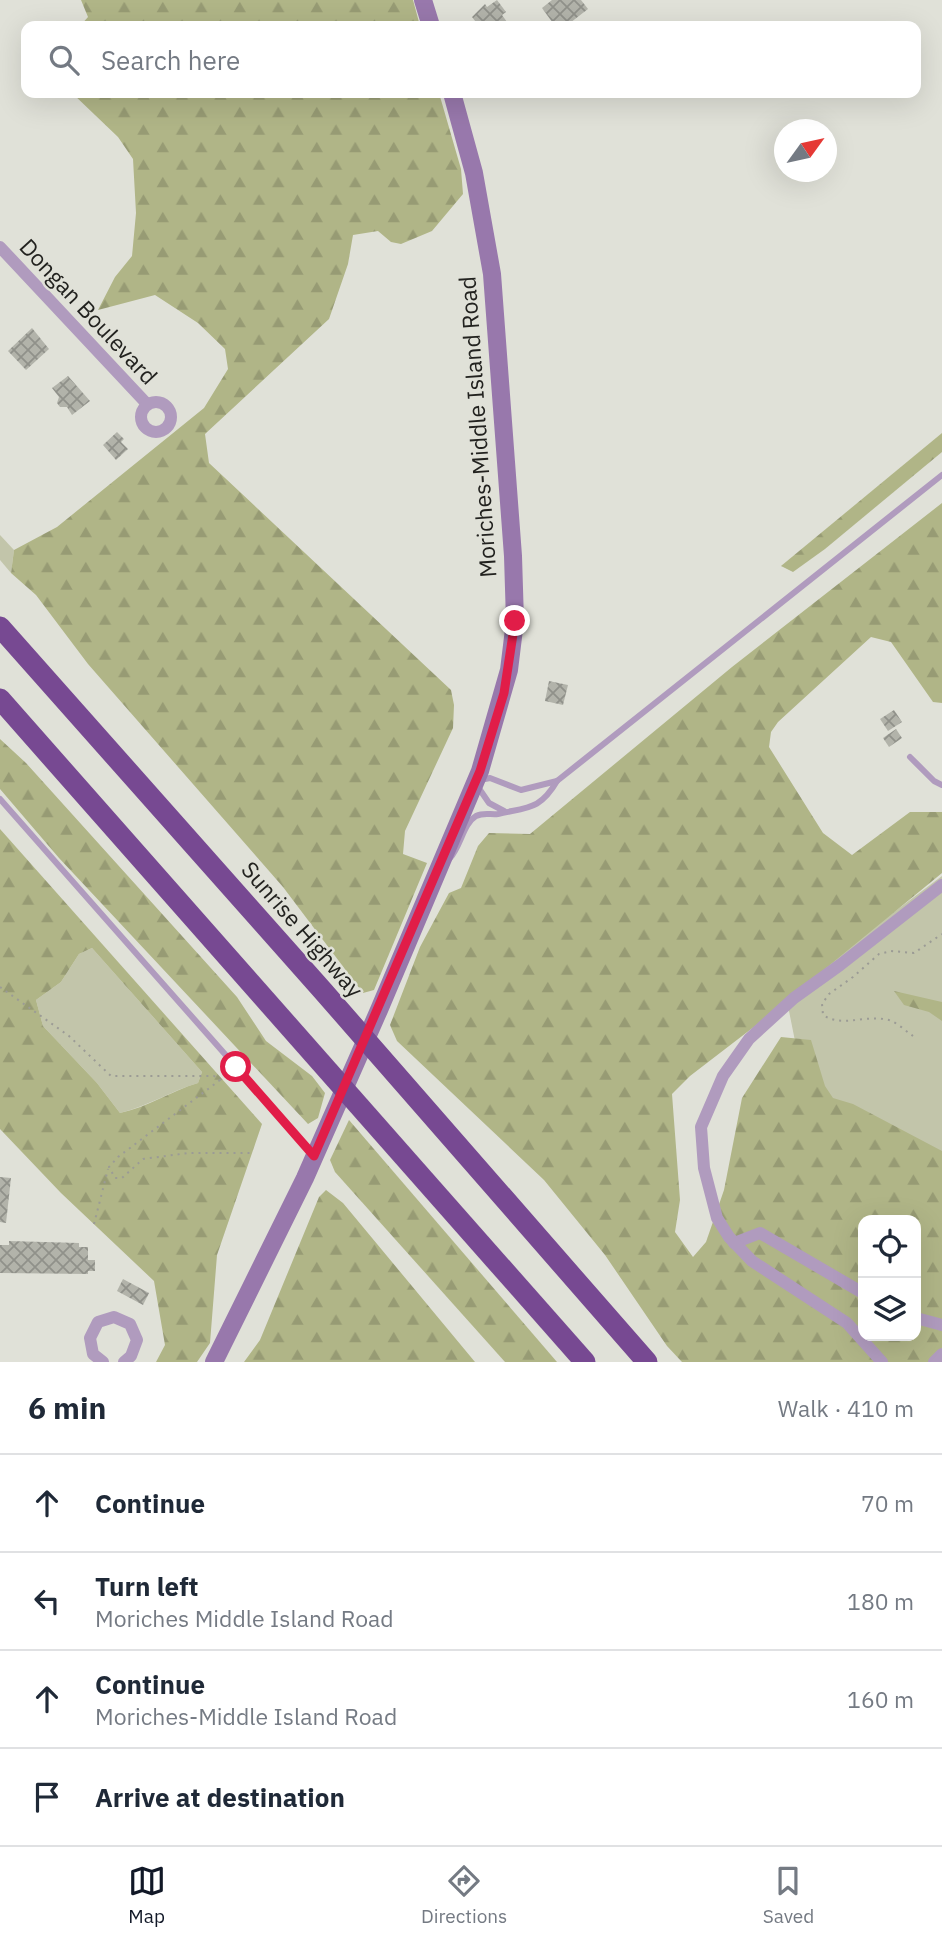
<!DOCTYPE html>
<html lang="en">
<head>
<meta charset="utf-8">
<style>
	body { margin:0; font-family:"IBM Plex Sans",sans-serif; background:#f6f6f7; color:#1f2937 }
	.controls { position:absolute; right:21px; bottom:21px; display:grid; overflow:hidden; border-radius:14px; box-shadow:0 7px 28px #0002 }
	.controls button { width:63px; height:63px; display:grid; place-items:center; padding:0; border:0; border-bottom:2px solid #e0e1e3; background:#fff; color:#1f2937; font:35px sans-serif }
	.compass { position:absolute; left:774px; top:119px; width:63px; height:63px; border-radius:50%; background:#fff; box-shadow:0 7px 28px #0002; rotate:57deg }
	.stop { position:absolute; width:21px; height:21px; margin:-16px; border:5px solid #e11d48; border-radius:50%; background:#fff }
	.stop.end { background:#e11d48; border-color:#fff; box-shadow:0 2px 7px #0008 }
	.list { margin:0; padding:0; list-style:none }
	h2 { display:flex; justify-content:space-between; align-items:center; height:91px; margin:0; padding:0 28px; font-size:30px }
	h2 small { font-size:23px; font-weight:400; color:#747a83 }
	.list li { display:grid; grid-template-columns:46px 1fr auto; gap:21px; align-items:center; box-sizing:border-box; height:98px; padding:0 28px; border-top:2px solid #e0e1e3 }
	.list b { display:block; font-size:26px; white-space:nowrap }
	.list p { margin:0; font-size:23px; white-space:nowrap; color:#747a83 }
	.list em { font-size:23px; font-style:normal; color:#747a83 }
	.icon { flex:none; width:38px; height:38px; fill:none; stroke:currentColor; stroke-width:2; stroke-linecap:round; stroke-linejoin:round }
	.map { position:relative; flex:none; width:942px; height:1362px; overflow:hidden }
	.search { position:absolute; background:#fff; box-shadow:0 7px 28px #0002; left:21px; right:21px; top:21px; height:77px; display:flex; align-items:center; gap:18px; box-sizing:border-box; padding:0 24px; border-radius:14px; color:#747a83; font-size:26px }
	.sheet { height:483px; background:#fff }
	nav { display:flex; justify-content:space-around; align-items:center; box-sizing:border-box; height:98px; border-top:2px solid #e0e1e3; background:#fff; font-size:19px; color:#747a83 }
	nav a { display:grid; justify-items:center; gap:4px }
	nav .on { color:#111827 }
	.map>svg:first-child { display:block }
	.green { fill:#c2c5aa }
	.forest { fill:url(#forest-firs); fill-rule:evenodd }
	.building { fill:url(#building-cross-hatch) }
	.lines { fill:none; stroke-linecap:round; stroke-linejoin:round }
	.path { stroke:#9b9b95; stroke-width:2; stroke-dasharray:2 5; stroke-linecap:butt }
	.service { stroke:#b09bbe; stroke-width:6 }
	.minor { stroke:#b09bbe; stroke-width:12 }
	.secondary { stroke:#9878ac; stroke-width:18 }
	.motorway { stroke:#774992; stroke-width:21 }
	.route { stroke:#e11d48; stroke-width:9 }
	.labels { text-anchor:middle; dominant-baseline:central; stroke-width:5; stroke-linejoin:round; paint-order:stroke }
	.street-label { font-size:23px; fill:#22221f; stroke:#e0e1d8 }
</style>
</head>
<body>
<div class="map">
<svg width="942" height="1362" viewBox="0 0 942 1362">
	<defs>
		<pattern id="forest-firs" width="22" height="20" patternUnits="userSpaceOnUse" patternTransform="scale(1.75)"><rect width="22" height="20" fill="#b0b587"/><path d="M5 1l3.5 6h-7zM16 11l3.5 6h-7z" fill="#979b74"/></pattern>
		<pattern id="building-cross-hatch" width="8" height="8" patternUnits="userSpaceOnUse" patternTransform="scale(1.75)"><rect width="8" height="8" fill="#b2b3aa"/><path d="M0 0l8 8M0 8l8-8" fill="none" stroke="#90918a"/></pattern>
	</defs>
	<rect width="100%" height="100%" fill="#e0e1d8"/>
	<g class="green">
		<path d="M0 535 14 550 11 573 0 560Z"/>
		<path d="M942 876V1157L805 1091 786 996 833 944 890 915Z"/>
		<path d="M92 948 202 1072 198 1083C171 1091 148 1106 120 1113L97 1083 43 1026 36 1000 61 982 79 954Z"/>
	</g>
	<g class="forest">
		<path d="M81 0H413L420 26H80L88 17Z"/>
		<path d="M72 93H439L461 169 463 194 432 231 401 244 391 242 378 231 353 235 348 264 329 319 205 434 209 463 451 690 454 705 453 728 405 831 403 854 427 863 374 990 363 993 283 887 88 664 36 595 11 573 14 550 57 527 204 408 228 369 225 349 198 323 155 295 98 310 115 277 132 256 136 213 133 159 118 137Z"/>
		<path d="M942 433V452L825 549 793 572 781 566Z"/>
		<path d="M942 503V703L933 702 891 642 871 637 778 722 771 732 769 747 823 833 852 855 910 812H942V873L759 1023 690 1076 672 1094 680 1200 675 1232 693 1257 706 1242 724 1190 742 1098 781 1037 811 1040 825 1086 833 1098 853 1104 942 1151V1362H682L667 1346 605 1255 544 1180 397 1041 390 1025 420 947 449 893 461 888 478 846 489 833 530 834 732 667ZM863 1220H916V1336H863Z"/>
		<path d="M0 739 26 763 237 997 266 1041 312 1076 325 1093 318 1118 308 1124 59 858 0 789Z"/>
		<path d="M0 829 262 1124 217 1255 210 1343 197 1362H156L165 1345 154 1281 61 1193 0 1129ZM92 948 202 1072 198 1083C171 1091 148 1107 120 1113L97 1083 43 1026 36 1000 61 982 79 954Z"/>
		<path d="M894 991 942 1002V1021L929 1012 904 1005Z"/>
		<path d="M349 1120 557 1362H505L335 1172 330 1160Z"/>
		<path d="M326 1190 343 1203 475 1362H244L260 1340 319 1197Z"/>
	</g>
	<g class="building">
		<path d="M497 0 506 12 502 15 507 22 501 26H479L472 17 485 4 487 7Z"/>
		<path d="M552 0H581L588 9 566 26H555L542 8Z"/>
		<path d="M32 328 49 349 26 370 8 351Z"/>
		<path d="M68 376 90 401 72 415 67 407H60L57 403 59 397 52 388Z"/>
		<path d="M117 432 124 439 121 442 128 449 116 460 103 445Z"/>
		<path d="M549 681 568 685 563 705 545 701Z"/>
		<path d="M894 710 902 722 888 731 880 719Z"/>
		<path d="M896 729 902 738 889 747 883 738Z"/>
		<path d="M0 1177 11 1178 6 1223 0 1222Z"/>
		<path d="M9 1241 79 1243V1247H88V1260H95V1271H88V1274L0 1273V1245H9Z"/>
		<path d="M123 1279 149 1293 143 1305 117 1291Z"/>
	</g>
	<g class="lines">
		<g class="path">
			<path d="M0 987 69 1036 111 1076H214L220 1080 229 1073"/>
			<path d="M913 1036C904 1030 895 1020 884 1019 862 1016 842 1027 823 1015L822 1004 829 994 853 977 879 954 891 951 914 953 942 934"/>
			<path d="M220 1080 118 1157 109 1167 115 1178H122L143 1159 188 1153H252"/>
			<path d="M94 1224 108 1169"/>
		</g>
		<g class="service">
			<path d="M910 757 934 781 942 785"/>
			<path d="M480 780 490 778 521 790 557 781 942 475"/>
			<path d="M478 787 489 803 504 811"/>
			<path d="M0 799 313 1154"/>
			<path d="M450 858C461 846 463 824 476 816 484 812 491 815 498 814 528 807 540 810 557 781"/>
		</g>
		<g class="minor">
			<path d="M0 247 147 404"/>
			<circle cx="156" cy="417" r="15"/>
			<path d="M734 1243 760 1233 863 1293"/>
			<path d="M916 1318 942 1325"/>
			<path d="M103 1362 93 1354 90 1338 98 1322 114 1317 130 1324 137 1340 131 1356 124 1362"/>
			<path d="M882 1362 847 1323 752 1261 729 1237 717 1218 704 1168 701 1127 723 1076 749 1039 794 998 840 965 942 885"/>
			<path d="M934 1362 942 1354"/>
		</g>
		<g class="secondary">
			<path d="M423 0 431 26"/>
			<path d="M214 1362 305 1178 379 1010 480 771 509 670 515 621 513 556 492 274 474 173 452 93"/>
		</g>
		<g class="motorway">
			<path d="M0 627 323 991 647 1362"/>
			<path d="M0 699 585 1362"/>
		</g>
	</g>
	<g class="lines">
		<path class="route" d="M236 1067 314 1156 480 771 504 693 515 621"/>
	</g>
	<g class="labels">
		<g class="street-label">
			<text transform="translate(89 311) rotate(47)">Dongan Boulevard</text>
			<text transform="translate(477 427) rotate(-94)">Moriches-Middle Island Road</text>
			<text transform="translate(303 929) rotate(49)">Sunrise Highway</text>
		</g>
	</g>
</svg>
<div class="controls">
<button><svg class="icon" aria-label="locate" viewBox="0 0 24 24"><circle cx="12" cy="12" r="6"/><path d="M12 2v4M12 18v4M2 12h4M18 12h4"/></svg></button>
<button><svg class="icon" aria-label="layers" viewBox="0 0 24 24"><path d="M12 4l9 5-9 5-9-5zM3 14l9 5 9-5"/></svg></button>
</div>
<svg class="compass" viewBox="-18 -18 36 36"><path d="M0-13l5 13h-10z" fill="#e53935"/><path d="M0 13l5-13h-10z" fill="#747a83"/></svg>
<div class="stop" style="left:236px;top:1067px"></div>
<div class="stop end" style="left:515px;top:621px"></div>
<div class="search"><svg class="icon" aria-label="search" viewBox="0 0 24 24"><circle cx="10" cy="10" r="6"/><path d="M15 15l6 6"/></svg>Search here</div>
</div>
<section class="sheet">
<h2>6 min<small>Walk · 410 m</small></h2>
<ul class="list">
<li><svg class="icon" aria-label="ahead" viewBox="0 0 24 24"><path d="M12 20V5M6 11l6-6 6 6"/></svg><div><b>Continue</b></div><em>70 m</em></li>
<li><svg class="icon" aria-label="left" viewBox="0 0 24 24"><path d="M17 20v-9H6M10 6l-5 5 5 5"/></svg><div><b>Turn left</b><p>Moriches Middle Island Road</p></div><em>180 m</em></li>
<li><svg class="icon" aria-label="ahead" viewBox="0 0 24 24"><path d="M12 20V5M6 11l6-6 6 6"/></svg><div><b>Continue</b><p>Moriches-Middle Island Road</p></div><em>160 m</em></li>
<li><svg class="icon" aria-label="arrive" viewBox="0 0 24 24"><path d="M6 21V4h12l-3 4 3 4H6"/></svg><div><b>Arrive at destination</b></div></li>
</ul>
</section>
<nav>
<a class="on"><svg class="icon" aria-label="map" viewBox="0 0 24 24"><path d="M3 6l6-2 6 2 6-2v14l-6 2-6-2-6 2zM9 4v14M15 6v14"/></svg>Map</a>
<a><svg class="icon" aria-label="directions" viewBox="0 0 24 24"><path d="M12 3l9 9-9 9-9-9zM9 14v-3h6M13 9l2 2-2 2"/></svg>Directions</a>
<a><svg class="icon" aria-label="saved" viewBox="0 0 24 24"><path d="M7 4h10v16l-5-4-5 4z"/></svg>Saved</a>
</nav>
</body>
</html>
